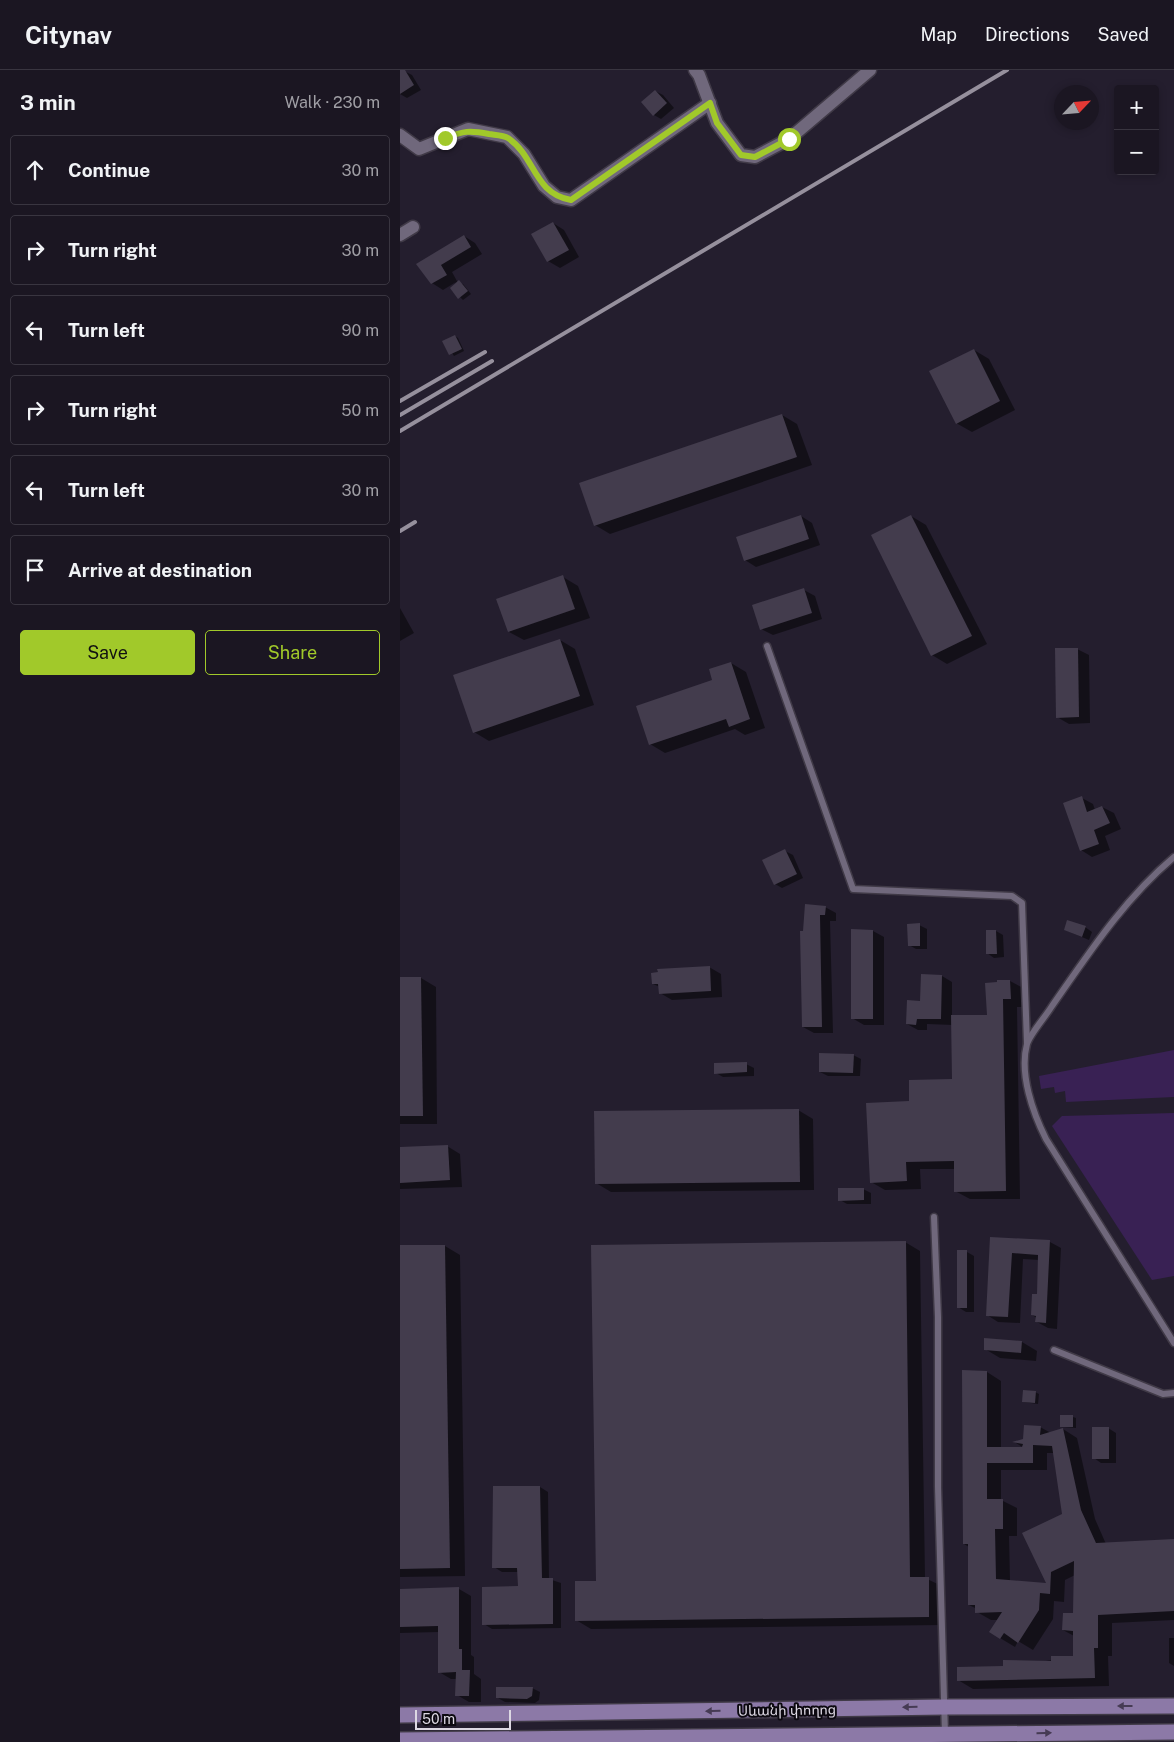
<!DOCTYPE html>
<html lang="en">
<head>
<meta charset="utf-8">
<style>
	body { margin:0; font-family:"Public Sans","Noto Sans Armenian",sans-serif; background:#28232f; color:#f1f3f6 }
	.controls { position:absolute; right:15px; top:15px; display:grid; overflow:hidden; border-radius:5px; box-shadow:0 2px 8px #0003 }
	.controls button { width:45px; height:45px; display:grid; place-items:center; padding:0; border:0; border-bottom:1px solid #393540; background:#1b1622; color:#f1f3f6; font:25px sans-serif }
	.compass { position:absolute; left:654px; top:15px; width:45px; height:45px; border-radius:50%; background:#1b1622; box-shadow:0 2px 8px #0003; rotate:64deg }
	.scale { position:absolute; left:15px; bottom:12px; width:96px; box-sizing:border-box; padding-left:5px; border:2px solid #ddd8e3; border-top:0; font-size:14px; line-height:18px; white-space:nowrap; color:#ddd8e3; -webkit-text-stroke:4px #0c0910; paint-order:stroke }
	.stop { position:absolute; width:15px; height:15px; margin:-11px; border:4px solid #a1c92a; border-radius:50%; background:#fff }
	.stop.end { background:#a1c92a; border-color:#fff; box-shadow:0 1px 5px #0008 }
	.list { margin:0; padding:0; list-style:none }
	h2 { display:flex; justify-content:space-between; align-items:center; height:65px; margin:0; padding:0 20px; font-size:21px }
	h2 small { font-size:16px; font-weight:400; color:#a09fa5 }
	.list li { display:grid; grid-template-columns:32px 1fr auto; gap:15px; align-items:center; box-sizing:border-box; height:70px; margin:0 10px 10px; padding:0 10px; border:1px solid #393540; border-radius:5px }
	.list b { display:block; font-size:19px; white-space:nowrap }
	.list em { font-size:16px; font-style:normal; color:#a09fa5 }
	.actions { display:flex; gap:10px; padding:15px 20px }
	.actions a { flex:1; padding:11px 0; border:1px solid #a1c92a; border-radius:5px; text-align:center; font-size:18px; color:#a1c92a }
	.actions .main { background:#a1c92a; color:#111 }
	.icon { flex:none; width:28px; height:28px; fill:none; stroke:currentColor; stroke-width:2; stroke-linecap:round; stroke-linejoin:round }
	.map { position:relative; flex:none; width:774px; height:1672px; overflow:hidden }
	header { display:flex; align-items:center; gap:30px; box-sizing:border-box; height:70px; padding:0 25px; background:#1b1622; border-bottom:1px solid #393540 }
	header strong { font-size:24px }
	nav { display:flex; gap:28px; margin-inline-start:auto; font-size:18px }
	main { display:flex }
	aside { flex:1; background:#1b1622 }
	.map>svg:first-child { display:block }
	.green { fill:#392154 }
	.shadow { fill:#0007; fill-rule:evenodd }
	.building { fill:#433c4d; fill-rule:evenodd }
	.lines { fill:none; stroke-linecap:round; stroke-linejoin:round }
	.service-casing { stroke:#403a47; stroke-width:9 }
	.minor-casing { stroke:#403a47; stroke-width:15 }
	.primary-casing { stroke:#403a47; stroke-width:18 }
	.service { stroke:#70687c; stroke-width:6 }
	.minor { stroke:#70687c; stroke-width:12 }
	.primary { stroke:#8c79a7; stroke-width:15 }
	.rail { stroke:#96909d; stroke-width:4 }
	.oneway { fill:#463b54 }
	.route { stroke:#a1c92a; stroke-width:6 }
	.labels { text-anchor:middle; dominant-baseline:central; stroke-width:4; stroke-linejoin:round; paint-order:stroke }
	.street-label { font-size:14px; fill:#ddd8e3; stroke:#0c0910 }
</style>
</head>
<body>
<header>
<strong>Citynav</strong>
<nav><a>Map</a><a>Directions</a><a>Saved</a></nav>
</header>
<main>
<aside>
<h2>3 min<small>Walk · 230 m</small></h2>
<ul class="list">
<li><svg class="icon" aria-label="ahead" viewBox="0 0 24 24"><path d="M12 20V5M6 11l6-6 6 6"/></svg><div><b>Continue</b></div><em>30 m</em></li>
<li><svg class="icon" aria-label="right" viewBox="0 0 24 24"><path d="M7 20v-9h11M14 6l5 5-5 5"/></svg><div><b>Turn right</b></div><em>30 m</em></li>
<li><svg class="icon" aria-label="left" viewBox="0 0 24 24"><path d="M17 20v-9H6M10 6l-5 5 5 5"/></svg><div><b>Turn left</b></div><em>90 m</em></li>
<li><svg class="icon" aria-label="right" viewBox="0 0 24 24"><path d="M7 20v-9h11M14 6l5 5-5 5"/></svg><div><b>Turn right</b></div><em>50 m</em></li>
<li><svg class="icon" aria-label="left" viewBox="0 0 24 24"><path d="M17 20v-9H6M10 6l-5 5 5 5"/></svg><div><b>Turn left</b></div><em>30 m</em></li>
<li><svg class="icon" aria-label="arrive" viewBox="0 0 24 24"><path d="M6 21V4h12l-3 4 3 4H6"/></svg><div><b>Arrive at destination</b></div></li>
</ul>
<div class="actions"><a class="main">Save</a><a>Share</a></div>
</aside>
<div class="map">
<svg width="774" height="1672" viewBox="0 0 774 1672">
	<rect width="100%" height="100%" fill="#241e2e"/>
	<g class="green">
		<path d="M774 980V1027L666 1032 665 1021 655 1023 654 1017 641 1019 639 1006Z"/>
		<path d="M774 1043V1206L752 1210 652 1056 662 1046Z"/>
	</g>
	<g class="shadow">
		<path d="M4 1 12 5 21 20 7 28 0 24V3Z"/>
		<path d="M255 21 263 25 274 38 261 49 254 45Z"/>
		<path d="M153 153 164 160 179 187 160 198 148 191 133 164Z"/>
		<path d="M64 166 75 173 82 184 52 202 58 213 63 214 71 224 63 230 51 218 56 212 43 220 32 213 18 194Z"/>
		<path d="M55 266 58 268 64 281 54 286 44 271Z"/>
		<path d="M574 280 589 289 615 340 572 362 556 353Z"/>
		<path d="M382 345 397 354 412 395 210 464 195 455Z"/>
		<path d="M401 446 412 453 420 475 356 497 345 490Z"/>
		<path d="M511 446 526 455 587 574 547 594 532 585Z"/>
		<path d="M163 507 178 516 190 548 124 570 109 562Z"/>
		<path d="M404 520 415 526 422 549 373 565 361 559Z"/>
		<path d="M0 538 14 563 0 571Z"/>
		<path d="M160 570 175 579 194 635 89 671 74 662Z"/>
		<path d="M677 579 689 585 690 653 669 654 657 647Z"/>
		<path d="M331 593 346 602 365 658 345 665 335 659 265 683 250 674Z"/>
		<path d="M682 728 693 734 695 740 702 737 714 743 721 759 705 766 710 780 692 787 681 780Z"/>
		<path d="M385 781 393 785 403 808 382 818 375 814Z"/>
		<path d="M425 837 436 843V851H430L433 963H414L403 957 404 862Z"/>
		<path d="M519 855 527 859V879H516L509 875Z"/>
		<path d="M685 857 692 862 689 870 665 860Z"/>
		<path d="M453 861H473L484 867V955H464L452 948Z"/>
		<path d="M587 861H596L603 865 604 887 594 888 587 883Z"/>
		<path d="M309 897 321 904 322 927 272 930 260 923V917L253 914Z"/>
		<path d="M542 906 552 912V947L588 946 586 914 610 911 625 919V937H617L620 1129H570L555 1121V1099H520L521 1119 485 1120 471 1112 510 1032 554 1010 553 955 527 954V960H518L507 954Z"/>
		<path d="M21 908 36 917 37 1054H0V909Z"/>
		<path d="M453 985 461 989 460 1006H428L420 1002Z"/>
		<path d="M346 994 354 998V1006L323 1007 316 1003Z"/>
		<path d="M398 1040 413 1049 414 1120 211 1122 196 1113Z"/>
		<path d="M47 1076 60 1084 62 1117 0 1119V1079Z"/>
		<path d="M463 1119 471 1123V1134H447L440 1130Z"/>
		<path d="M591 1168 650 1172 661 1178 657 1259 648 1258 637 1252V1248L632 1245 638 1226 639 1190 623 1189 620 1253 598 1252 587 1245Z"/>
		<path d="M505 1172 520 1181 525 1508 544 1517V1555L191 1559 176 1550 197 1512Z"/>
		<path d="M0 1176H45L60 1185 65 1506 0 1507Z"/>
		<path d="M567 1182 574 1186V1242H566L558 1237Z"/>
		<path d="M586 1269 622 1272 637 1281 636 1291 600 1288 585 1279Z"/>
		<path d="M587 1302 601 1311V1378H624L616 1373 624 1370 640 1357 651 1363 663 1359 677 1368 695 1449 706 1474 774 1470V1550L712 1553V1586H708L709 1616 573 1619 558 1610 604 1597 674 1587V1566L663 1560 675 1545V1505L665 1510 664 1532 654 1531 653 1549 633 1580 618 1571 615 1577 600 1568 598 1550H591L577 1542V1539L569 1535V1477L564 1474ZM647 1383H654L663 1445 648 1515 610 1511 609 1466H617V1438L601 1430V1400H647Z"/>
		<path d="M635 1322 639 1324 638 1334 623 1332Z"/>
		<path d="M673 1347 676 1348V1358L661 1357Z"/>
		<path d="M708 1358 716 1363V1393H701L694 1388Z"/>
		<path d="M140 1417 148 1422 149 1509 161 1513V1558L92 1559 84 1554 119 1517V1502H102L94 1497Z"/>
		<path d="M0 1519H59L71 1526V1585L74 1587V1604L81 1609V1632H69L57 1625V1609H51L39 1602V1562L0 1563Z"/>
		<path d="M769 1568H774V1596L769 1593Z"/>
		<path d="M132 1618 140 1622 139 1630 135 1633 105 1632 98 1628Z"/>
	</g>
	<g class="building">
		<path d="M0 0H5L14 15 0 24Z"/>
		<path d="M255 20 267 33 253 46 241 32Z"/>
		<path d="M153 152 169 180 147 192 131 164Z"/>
		<path d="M64 165 71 177 41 195 47 205 31 214 16 194Z"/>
		<path d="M59 210 68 221 58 229 50 218Z"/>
		<path d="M55 265 62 279 49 285 42 271Z"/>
		<path d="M574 279 600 331 556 354 529 301Z"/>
		<path d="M382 344 397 387 194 456 179 413Z"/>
		<path d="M401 445 409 469 344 491 336 467Z"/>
		<path d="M511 445 572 566 531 586 471 465Z"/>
		<path d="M163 505 175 539 108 562 96 529Z"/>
		<path d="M404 518 412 543 360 560 352 535Z"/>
		<path d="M160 569 180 626 73 663 53 605Z"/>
		<path d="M655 578H678L679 647 656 648Z"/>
		<path d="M331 592 350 649 329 657 326 649 249 675 236 636 312 610 309 599Z"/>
		<path d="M682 726 687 742 702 736 710 753 694 760 699 774 680 781 663 733Z"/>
		<path d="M385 779 397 804 374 815 362 790Z"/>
		<path d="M405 834 426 836 425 845H420L422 957H402L400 861H403Z"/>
		<path d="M667 850 686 856 682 867 664 860Z"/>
		<path d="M520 853V876H508L507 854Z"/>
		<path d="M451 859 473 860V949H451Z"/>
		<path d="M586 860H596L597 884H586Z"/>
		<path d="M310 896 311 921 259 924 258 914H252L251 903 258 902 257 899Z"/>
		<path d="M521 904 542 905 541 949H517L516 955 506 954 507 930 520 931Z"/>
		<path d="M0 907H21L23 1046H0Z"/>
		<path d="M597 910H610L611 929H603L606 1121 554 1122V1091L506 1092 507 1111 470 1113 466 1033 509 1031V1010L552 1009 551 945H587L585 913 597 912Z"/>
		<path d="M419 983 454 984 453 1003 419 1002Z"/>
		<path d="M347 992V1002L314 1004V993Z"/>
		<path d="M399 1039 400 1112 195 1114 194 1041Z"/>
		<path d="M48 1075 50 1110 0 1113V1077Z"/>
		<path d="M438 1118H464V1130L438 1131Z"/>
		<path d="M590 1167 650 1170 646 1253 635 1252 636 1246 631 1245 632 1224H637L638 1185 612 1183 608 1247 586 1246Z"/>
		<path d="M506 1171 510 1507H529V1547L175 1551V1511H196L191 1175Z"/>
		<path d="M0 1175H45L50 1498 0 1499Z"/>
		<rect x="557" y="1180" width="10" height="58"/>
		<path d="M584 1268 622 1271 621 1283 584 1280Z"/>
		<path d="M562 1300 587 1301V1377H622L623 1374 612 1372 623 1369 624 1355 641 1356 640 1365 663 1358 681 1440 696 1473 774 1469V1541L698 1545V1578H694L695 1608 557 1611V1597L603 1596V1590L651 1591V1586H673V1561L662 1560 663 1543H673L674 1491 651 1502 650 1524 640 1523 639 1540 618 1573 604 1563 600 1569 589 1562 602 1542 575 1543V1535H568V1474H563ZM633 1375 652 1376 662 1444 622 1463 646 1513 596 1509 595 1459H603V1429H587V1393H633Z"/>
		<path d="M623 1320 636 1321 635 1333 622 1332Z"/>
		<rect x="660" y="1345" width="13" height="12"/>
		<rect x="692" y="1357" width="17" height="32"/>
		<path d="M93 1416H140L142 1508H153V1554L82 1555V1517L118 1516 117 1498H92Z"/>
		<path d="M59 1517V1579H62V1600H70L69 1626H55L56 1602 38 1603V1556L0 1557V1519Z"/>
		<path d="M96 1617H133L132 1626 127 1629 96 1628Z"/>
	</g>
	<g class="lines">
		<g class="service-casing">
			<g id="service">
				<path d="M367 576 453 819 612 826 622 833 627 973"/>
				<path d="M774 787C724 829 689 883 652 936 646 946 630 964 627 974 619 1004 633 1043 646 1069L774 1273"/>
				<path d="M534 1147 538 1247V1417L545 1664"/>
				<path d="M654 1280 763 1324 774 1323"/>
			</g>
		</g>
		<g class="minor-casing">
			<g id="minor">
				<path d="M295 0 299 5 317 53 341 85 355 87 389 69 470 0"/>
				<path d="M0 65 19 79 68 59 107 67 124 84 144 116 157 127 171 130 310 33"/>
				<path d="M0 165 13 157"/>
			</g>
		</g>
		<g class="primary-casing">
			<g id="primary">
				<path d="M0 1645 544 1637 774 1636"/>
				<path d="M0 1670 774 1662"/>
			</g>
		</g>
		<use href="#service" class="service"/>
		<use href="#minor" class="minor"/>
		<use href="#primary" class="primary"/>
		<g class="rail">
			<path d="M0 331 85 282"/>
			<path d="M0 345 92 291"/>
			<path d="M0 361 607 0"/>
			<path d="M0 461 15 452"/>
		</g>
	</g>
	<defs><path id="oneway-solid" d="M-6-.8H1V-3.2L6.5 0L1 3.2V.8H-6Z" transform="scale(1.25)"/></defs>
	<g class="oneway">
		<use href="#oneway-solid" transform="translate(725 1636) rotate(180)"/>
		<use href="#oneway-solid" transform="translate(510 1637) rotate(179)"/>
		<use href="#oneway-solid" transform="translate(313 1641) rotate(179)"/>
		<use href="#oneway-solid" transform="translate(644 1663) rotate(-1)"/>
	</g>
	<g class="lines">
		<path class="route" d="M45 68C64 61 69 60 89 64 95 65 103 65 108 68 136 87 133 123 171 130L310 33 317 53 341 85 355 87 389 69"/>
	</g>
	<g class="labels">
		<g class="street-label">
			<text transform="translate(387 1640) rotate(-1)">Սևանի փողոց</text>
		</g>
	</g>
</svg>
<div class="controls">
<button>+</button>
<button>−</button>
</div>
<svg class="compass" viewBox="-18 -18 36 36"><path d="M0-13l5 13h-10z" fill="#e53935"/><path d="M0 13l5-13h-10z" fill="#a09fa5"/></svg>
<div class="scale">50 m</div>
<div class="stop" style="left:389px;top:69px"></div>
<div class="stop end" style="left:45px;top:68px"></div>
</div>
</main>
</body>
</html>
